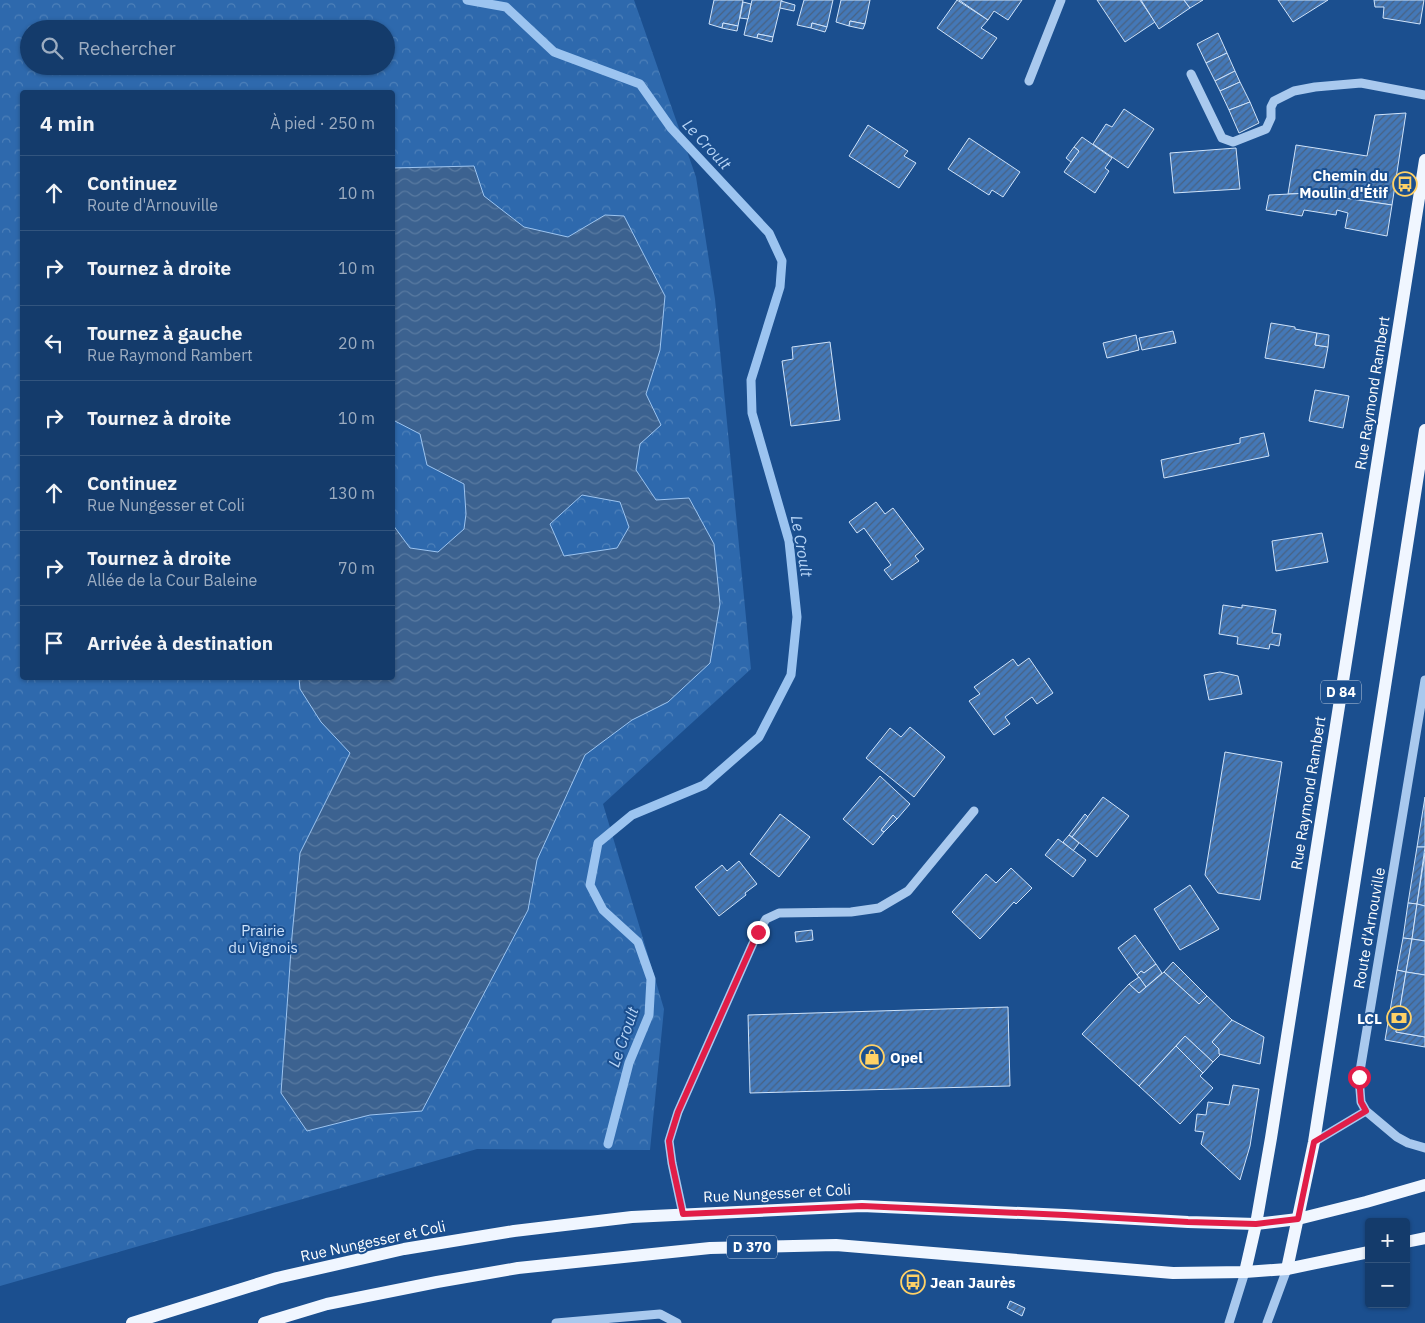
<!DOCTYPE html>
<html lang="fr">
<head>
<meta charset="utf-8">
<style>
	body { margin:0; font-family:"IBM Plex Sans",sans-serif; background:#214673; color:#f1f3f6 }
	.controls { position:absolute; right:15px; bottom:15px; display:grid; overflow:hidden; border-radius:5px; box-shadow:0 1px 4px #0004 }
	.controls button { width:45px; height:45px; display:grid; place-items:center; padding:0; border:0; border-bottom:1px solid #33557e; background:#143b6b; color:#f1f3f6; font:25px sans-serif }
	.stop { position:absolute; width:15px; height:15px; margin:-11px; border:4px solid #e11d48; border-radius:50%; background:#fff }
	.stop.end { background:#e11d48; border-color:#fff; box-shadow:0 1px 5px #0008 }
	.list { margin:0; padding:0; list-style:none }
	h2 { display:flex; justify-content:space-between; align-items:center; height:65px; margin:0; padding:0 20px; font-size:21px }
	h2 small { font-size:16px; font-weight:400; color:#9dadc1 }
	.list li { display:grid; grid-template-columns:32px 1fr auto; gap:15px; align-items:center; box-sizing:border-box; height:75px; padding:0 20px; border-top:1px solid #33557e }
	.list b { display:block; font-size:19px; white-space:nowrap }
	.list p { margin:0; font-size:16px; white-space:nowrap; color:#9dadc1 }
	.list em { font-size:16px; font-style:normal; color:#9dadc1 }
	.icon { flex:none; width:28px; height:28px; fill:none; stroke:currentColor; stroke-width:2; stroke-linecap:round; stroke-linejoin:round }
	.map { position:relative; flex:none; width:1425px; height:1323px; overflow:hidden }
	.search { position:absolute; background:#143b6b; box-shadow:0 1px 4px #0004; left:20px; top:20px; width:375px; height:55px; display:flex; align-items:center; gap:12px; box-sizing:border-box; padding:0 18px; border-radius:28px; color:#9dadc1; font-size:19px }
	.panel { position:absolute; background:#143b6b; box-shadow:0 1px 4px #0004; left:20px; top:90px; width:375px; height:590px; border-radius:5px }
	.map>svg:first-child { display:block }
	.park { fill:url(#park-crowns); fill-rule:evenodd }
	.water { fill:url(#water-waves); stroke:#9cc4f0; fill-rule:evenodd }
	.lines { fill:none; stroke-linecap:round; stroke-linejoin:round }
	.stream { stroke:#9cc4f0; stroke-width:9 }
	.building { fill:url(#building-hatch); stroke:#cfe3fa }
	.minor { stroke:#a9c9ee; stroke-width:9 }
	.major { stroke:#f0f6ff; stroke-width:12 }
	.route { stroke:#e11d48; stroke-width:6 }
	.labels { text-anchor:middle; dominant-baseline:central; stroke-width:4; stroke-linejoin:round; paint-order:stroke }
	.shield { fill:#1b4f8f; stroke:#bbcadd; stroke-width:1 }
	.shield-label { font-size:14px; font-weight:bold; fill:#fff }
	.poi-label { font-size:15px; font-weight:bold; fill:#fff; stroke:#1b4f8f; text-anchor:end }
	.street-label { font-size:15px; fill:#fff; stroke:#1b4f8f }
	.park-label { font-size:15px; fill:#cfe3fa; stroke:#1b4f8f }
	.water-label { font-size:16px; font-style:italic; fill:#b5d3f5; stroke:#1b4f8f }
</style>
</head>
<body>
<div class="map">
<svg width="1425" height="1323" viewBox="0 0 1425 1323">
	<defs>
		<pattern id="park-crowns" width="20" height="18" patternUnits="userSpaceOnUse" patternTransform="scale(1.25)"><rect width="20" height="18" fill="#2e69ad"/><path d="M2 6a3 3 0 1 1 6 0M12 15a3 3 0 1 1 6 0" fill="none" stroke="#4d80b9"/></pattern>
		<pattern id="water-waves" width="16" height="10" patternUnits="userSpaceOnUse" patternTransform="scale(1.25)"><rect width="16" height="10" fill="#3c6290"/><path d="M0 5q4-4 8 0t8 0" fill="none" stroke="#597aa1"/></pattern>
		<pattern id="building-hatch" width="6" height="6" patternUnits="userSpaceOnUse" patternTransform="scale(1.25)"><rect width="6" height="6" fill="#4478b7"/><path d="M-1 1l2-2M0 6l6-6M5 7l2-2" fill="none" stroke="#486282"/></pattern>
	</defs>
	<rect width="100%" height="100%" fill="#1b4f8f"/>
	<path class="park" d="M0 0H634L696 177 715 299 751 669 603 804 664 1009 650 1150 477 1149 0 1286ZM29 29H386V66H29ZM22 92H392V678H22Z"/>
	<path class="water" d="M474 166 484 196 524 227 568 237 605 215 624 216 665 296 660 350 646 394 661 425 640 444 636 470 656 500 689 498 714 544 720 604 710 663 668 702 632 720 585 755 537 860 528 910 422 1111 370 1115 307 1131 281 1093 292 936 300 853 350 753 321 722 300 689 299 678H392L393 525 410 548 438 552 464 529 466 514 464 484 427 465 420 434 393 420 392 168ZM582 495 620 502 629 527 617 548 564 556 550 524Z"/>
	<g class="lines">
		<path class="stream" d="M467 0 506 7 554 52 640 84 671 128 769 233 782 261 780 287 751 380 752 413 789 541 797 617 791 675 759 737 704 785 632 815 598 843 590 885 603 910 638 942 651 979 649 1015 629 1063 608 1144"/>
	</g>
	<g class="building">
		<path d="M714 0H743L738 26 723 23 722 28 709 24Z"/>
		<path d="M752 0H782L773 37 758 34 757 38 744 35Z"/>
		<path d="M804 0H833L827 27 812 23 811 28 797 25Z"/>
		<path d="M841 0H870L865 24 850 21 849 26 836 22Z"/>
		<path d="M957 0 988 20 981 28 997 38 982 59 937 28Z"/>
		<path d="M959 0H1022L1008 20 994 11 988 20Z"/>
		<path d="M1097 0H1140L1155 22 1125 42Z"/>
		<path d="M1141 0H1184L1190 8 1159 29Z"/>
		<path d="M1184 0H1203L1190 8Z"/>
		<path d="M1278 0H1328L1293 22Z"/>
		<path d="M1374 0H1424L1420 24 1383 18 1384 7H1375Z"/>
		<path d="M781 1 795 5 794 11 780 8Z"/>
		<path d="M743 2 751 4 748 19 740 18Z"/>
		<path d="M850 21 865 24 863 29 849 26Z"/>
		<path d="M723 23 738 26 737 31 722 28Z"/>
		<path d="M812 23 827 27 825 32 811 28Z"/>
		<path d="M1218 33 1227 53 1206 63 1197 44Z"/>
		<path d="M758 34 773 37 772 42 757 38Z"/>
		<path d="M1227 53 1235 71 1215 81 1206 63Z"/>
		<path d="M1235 71 1240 82 1220 91 1215 81Z"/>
		<path d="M1240 82 1250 102 1229 110 1220 91Z"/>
		<path d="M1250 102 1259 123 1239 133 1229 110Z"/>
		<path d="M1124 109 1154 129 1128 168 1093 144 1106 124 1112 127Z"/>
		<path d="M1406 113 1392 205 1311 193 1288 194 1296 145 1367 156 1375 115Z"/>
		<path d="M868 125 908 151 904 156 916 163 899 188 849 156Z"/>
		<path d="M1082 137 1112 158 1105 168 1109 171 1095 193 1064 172 1079 151 1074 147Z"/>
		<path d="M969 138 1020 172 1003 197 992 190 989 195 948 169Z"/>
		<path d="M1074 147 1079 151 1071 162 1066 158Z"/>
		<path d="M1236 148 1240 189 1174 193 1170 153Z"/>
		<path d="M1311 193 1392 205 1387 236 1345 228 1348 213 1337 210 1336 215 1304 210 1302 216 1266 210 1269 195Z"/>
		<path d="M1271 323 1295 327V329L1317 333 1315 345 1328 347 1324 368 1265 358Z"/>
		<path d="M1173 331 1176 343 1142 350 1139 338Z"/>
		<path d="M1317 333 1329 335 1328 347 1315 345Z"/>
		<path d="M1136 335 1139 350 1107 358 1103 343Z"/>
		<path d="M830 342 840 420 791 426 782 361 793 359 792 347Z"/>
		<path d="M1315 390 1349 396 1343 428 1309 421Z"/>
		<path d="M1264 433 1269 456 1164 478 1161 460 1240 443V438Z"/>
		<path d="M876 502 885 514 893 508 924 549 915 556 919 561 892 580 884 570 891 565 864 528 857 533 849 522Z"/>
		<path d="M1322 533 1328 562 1276 571 1272 541Z"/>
		<path d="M1223 605 1242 608V605L1276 610 1272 633 1281 634 1279 646 1270 644 1269 649 1237 644 1238 637 1219 634Z"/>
		<path d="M1029 658 1053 693 1037 704 1032 697 1005 717 1010 724 994 735 969 701 980 694 974 687 1013 659 1018 666Z"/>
		<path d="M1220 672 1238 676 1242 694 1209 700 1204 675Z"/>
		<path d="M910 727 945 757 914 797 866 758 890 728 901 737Z"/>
		<path d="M1225 752 1282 762 1260 900 1218 893 1205 875Z"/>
		<path d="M880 776 910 804 897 819 893 815 881 830 884 832 873 845 843 819Z"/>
		<path d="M1103 797 1129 816 1097 857 1072 837Z"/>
		<path d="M1425 797V847H1417Z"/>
		<path d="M780 814 810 837 779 877 750 854Z"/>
		<path d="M1085 814 1088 817 1072 837 1069 835Z"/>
		<path d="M893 815 897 819 884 832 881 830Z"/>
		<path d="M1069 835 1079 843 1073 851 1063 842Z"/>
		<path d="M1058 839 1086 860 1073 877 1045 855Z"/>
		<path d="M1417 847H1425L1417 904 1408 903Z"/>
		<path d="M1425 853V906L1417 904Z"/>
		<path d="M739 861 757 884 745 893 746 895 719 916 695 887 722 865 727 871Z"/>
		<path d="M1011 868 1032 888 1016 904 1014 902 980 939 952 912 986 874 996 883Z"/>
		<path d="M1190 885 1219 929 1180 950 1154 909Z"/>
		<path d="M1408 903 1417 904 1412 939 1403 938Z"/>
		<path d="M1417 904 1425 906V941L1412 939Z"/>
		<path d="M812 930 813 940 796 942 795 932Z"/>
		<path d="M1135 935 1156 964 1144 973 1141 971 1137 975 1118 948Z"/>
		<path d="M1403 938 1412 939 1406 972 1397 970Z"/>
		<path d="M1412 939 1425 941V975L1406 972Z"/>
		<path d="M1173 962 1207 996 1199 1004 1164 972Z"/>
		<path d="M1156 964 1162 973 1146 987 1137 975 1141 971 1144 973Z"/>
		<path d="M1397 970 1406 972 1396 1032 1425 1037V1047L1385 1040Z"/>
		<path d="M1164 972 1199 1004 1207 996 1232 1020 1212 1042 1219 1049 1220 1055 1213 1062 1185 1036 1139 1086 1082 1034 1129 984 1139 993Z"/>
		<path d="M1406 972 1425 975V1037L1396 1032Z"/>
		<path d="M1139 977 1146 987 1139 993 1129 984Z"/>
		<path d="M1008 1007 1010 1086 750 1093 748 1015Z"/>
		<path d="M1232 1020 1264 1037 1260 1064 1219 1054V1049L1212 1042Z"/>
		<path d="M1185 1036 1213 1062 1203 1073 1176 1046Z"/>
		<path d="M1176 1046 1203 1073 1200 1076 1213 1088 1180 1124 1139 1086Z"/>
		<path d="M1233 1085 1259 1089 1250 1146 1240 1180 1201 1144 1204 1132 1195 1131 1197 1114 1206 1115 1208 1102 1229 1105Z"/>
		<path d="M1010 1301 1025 1308 1022 1316 1007 1308Z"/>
	</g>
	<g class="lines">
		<g class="minor">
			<path d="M1191 74 1222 138 1233 142 1266 129 1271 118V107L1274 101 1294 91 1315 87 1361 83 1425 95"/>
			<path d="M1029 81 1061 0"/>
			<path d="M1425 680 1359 1077 1361 1102 1366 1111 1397 1137 1408 1143 1425 1148"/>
			<path d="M1314 1142 1366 1111"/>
			<path d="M683 1214 672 1163 669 1141 678 1112 758 932 766 919 779 913 851 912 879 908 908 891 974 811"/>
			<path d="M556 1323 660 1314 677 1323"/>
			<path d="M1229 1323 1245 1272"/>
			<path d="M1267 1323 1287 1269"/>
		</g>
		<g class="major">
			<path d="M1406 1242 1425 1238"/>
			<path d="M1287 1269 1314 1142 1425 430"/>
			<path d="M1245 1272 1256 1224 1271 1138 1425 160"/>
			<path d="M132 1323 277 1278 404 1249 514 1231 632 1217 862 1206 1065 1215 1188 1222 1256 1224 1298 1219 1366 1202 1425 1185"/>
			<path d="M264 1323 327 1304 437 1282 518 1268 710 1248 836 1245 1173 1273 1245 1272 1287 1269 1369 1252"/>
		</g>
	</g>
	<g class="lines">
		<path class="route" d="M758 932 678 1112 669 1141 672 1163 683 1214 862 1206 1065 1215 1188 1222 1256 1224 1298 1219 1314 1142 1366 1111 1361 1102 1359 1077"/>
	</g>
	<defs>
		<g id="bus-ring" transform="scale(1.25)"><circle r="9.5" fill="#1b4f8f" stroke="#ffd166" stroke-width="1.5"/><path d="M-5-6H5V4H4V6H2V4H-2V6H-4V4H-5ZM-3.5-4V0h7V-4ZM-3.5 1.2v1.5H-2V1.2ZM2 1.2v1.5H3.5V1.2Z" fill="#ffd166"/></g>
		<g id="bank-ring" transform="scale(1.25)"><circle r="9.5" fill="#1b4f8f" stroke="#ffd166" stroke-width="1.5"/><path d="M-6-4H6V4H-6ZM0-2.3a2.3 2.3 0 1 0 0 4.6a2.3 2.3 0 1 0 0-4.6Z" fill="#ffd166"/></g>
		<g id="shop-ring" transform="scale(1.25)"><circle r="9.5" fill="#1b4f8f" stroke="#ffd166" stroke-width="1.5"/><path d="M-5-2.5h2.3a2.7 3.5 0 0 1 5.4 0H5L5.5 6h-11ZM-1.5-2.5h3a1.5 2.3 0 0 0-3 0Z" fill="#ffd166"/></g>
	</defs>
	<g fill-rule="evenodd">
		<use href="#bus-ring" x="1405" y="184"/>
		<use href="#bank-ring" x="1399" y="1018"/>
		<use href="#shop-ring" x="872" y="1057"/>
		<use href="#bus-ring" x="913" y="1282"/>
	</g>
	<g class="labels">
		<g class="shield">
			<rect x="1321" y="680.5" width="40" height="23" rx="4"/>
			<rect x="727" y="1235.5" width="50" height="23" rx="4"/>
		</g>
		<g class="shield-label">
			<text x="1341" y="692">D 84</text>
			<text x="752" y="1247">D 370</text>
		</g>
		<g class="poi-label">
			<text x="1388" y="175">Chemin du<tspan x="1388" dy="17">Moulin d'Étif</tspan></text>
			<text x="1382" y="1018">LCL</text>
			<text x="890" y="1057" text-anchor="start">Opel</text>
			<text x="930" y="1282" text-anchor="start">Jean Jaurès</text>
		</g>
		<g class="street-label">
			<text transform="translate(1372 393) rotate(-81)">Rue Raymond Rambert</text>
			<text transform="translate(1308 793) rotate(-81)">Rue Raymond Rambert</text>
			<text transform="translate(1369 928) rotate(-80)">Route d'Arnouville</text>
			<text transform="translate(777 1193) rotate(-3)">Rue Nungesser et Coli</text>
			<text transform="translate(373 1241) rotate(-12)">Rue Nungesser et Coli</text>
		</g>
		<g class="park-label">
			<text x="263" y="930">Prairie<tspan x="263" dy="17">du Vignois</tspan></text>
		</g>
		<g class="water-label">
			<text transform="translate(707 144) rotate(47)">Le Croult</text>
			<text transform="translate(802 546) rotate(80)">Le Croult</text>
			<text transform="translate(623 1037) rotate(-71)">Le Croult</text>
		</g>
	</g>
</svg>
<div class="controls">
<button>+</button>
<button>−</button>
</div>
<div class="stop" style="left:1359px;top:1077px"></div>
<div class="stop end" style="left:758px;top:932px"></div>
<div class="search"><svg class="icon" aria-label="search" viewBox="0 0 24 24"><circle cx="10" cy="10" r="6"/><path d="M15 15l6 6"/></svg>Rechercher</div>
<section class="panel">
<h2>4 min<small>À pied · 250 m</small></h2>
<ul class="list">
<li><svg class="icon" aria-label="ahead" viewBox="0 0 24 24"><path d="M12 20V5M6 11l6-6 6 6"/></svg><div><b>Continuez</b><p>Route d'Arnouville</p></div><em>10 m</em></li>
<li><svg class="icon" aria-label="right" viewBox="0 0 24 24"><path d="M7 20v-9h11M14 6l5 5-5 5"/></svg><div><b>Tournez à droite</b></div><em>10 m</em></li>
<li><svg class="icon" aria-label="left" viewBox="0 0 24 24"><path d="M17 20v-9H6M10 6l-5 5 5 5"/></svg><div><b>Tournez à gauche</b><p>Rue Raymond Rambert</p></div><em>20 m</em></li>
<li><svg class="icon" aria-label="right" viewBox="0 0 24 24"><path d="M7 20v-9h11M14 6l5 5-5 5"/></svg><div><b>Tournez à droite</b></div><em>10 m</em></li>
<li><svg class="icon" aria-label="ahead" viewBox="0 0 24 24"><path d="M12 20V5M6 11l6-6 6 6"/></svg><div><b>Continuez</b><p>Rue Nungesser et Coli</p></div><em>130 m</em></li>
<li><svg class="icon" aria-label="right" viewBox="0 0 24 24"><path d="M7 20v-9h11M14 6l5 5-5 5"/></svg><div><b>Tournez à droite</b><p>Allée de la Cour Baleine</p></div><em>70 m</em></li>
<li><svg class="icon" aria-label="arrive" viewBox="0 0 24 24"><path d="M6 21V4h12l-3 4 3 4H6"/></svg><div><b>Arrivée à destination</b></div></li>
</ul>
</section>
</div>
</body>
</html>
